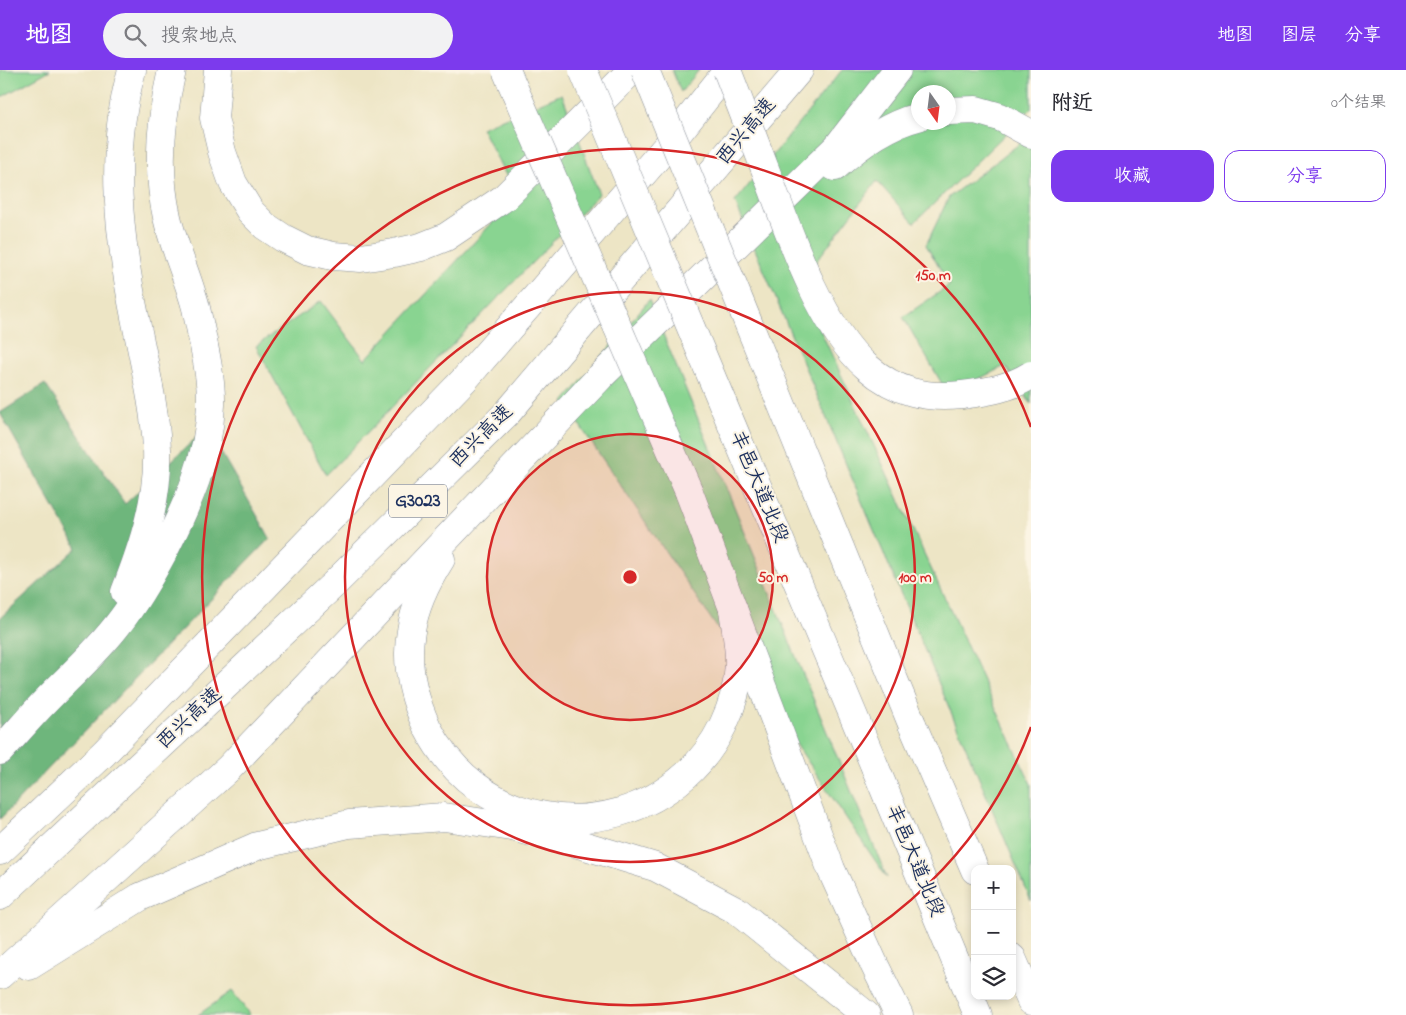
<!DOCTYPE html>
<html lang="zh">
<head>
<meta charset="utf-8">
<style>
	body { margin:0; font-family:"Indie Flower","LXGW WenKai TC",sans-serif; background:#f2f2f3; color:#2b2b33 }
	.controls { position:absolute; right:15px; bottom:15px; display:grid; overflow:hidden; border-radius:10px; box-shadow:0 2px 8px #0003 }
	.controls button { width:45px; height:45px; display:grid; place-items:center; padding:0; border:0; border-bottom:1px solid #e1e1e2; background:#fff; color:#2b2b33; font:25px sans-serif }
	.compass { position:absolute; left:911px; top:15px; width:45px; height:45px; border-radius:50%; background:#fff; box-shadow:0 2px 8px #0003; rotate:166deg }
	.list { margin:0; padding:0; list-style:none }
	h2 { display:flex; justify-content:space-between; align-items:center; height:65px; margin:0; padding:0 20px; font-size:21px }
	h2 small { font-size:16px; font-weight:400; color:#7c7c81 }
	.actions { display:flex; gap:10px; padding:15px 20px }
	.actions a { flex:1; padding:11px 0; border:1px solid #7c3aed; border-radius:15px; text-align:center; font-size:18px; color:#7c3aed }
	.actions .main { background:#7c3aed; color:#fff }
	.icon { flex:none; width:28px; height:28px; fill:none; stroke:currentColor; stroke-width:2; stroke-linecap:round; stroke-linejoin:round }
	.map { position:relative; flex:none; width:1031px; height:945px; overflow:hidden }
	header { display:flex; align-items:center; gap:30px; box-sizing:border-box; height:70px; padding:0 25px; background:#7c3aed; color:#fff }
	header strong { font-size:24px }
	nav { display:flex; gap:28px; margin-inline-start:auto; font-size:18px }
	.search { width:350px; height:45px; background:#f2f2f3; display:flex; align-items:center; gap:12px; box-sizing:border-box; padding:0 18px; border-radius:28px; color:#7c7c81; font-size:19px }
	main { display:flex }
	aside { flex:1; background:#fff }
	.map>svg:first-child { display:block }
	.green { fill:#89d491; stroke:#528278; fill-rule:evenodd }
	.forest { fill:#6eb67b; stroke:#44726c }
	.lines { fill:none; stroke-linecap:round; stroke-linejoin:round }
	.primary-casing { stroke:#848a92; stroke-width:29 }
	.motorway-casing { stroke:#848a92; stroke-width:29 }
	.primary { stroke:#fff; stroke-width:28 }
	.motorway { stroke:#fff; stroke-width:28 }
	.primary-bridge-casing { stroke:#848a92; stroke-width:29; stroke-linecap:butt }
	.motorway-bridge-casing { stroke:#848a92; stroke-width:29; stroke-linecap:butt }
	.primary-bridge { stroke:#fff; stroke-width:28 }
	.motorway-bridge { stroke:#fff; stroke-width:28 }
	.ring { fill:none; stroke:#d62828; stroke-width:2.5 }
	.labels { text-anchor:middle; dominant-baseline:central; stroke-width:4; stroke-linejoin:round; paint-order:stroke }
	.shield { fill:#fcf5e5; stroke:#5e6a86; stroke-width:1 }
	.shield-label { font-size:19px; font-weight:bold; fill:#1b2f5e }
	.street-label { font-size:20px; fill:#1b2f5e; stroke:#fcf5e5 }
	.centre { fill:#d62828; stroke:#fcf5e5; stroke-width:2.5 }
	.ring-label { font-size:15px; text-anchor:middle; font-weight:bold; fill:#d62828; stroke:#fcf5e5; stroke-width:4; stroke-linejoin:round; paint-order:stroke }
</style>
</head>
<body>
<header>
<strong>地图</strong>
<div class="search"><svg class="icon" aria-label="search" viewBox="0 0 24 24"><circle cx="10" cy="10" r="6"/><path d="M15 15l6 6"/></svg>搜索地点</div>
<nav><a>地图</a><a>图层</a><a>分享</a></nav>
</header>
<main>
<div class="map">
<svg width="1031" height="945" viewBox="0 0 1031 945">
	<rect width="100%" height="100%" fill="#fcf5e5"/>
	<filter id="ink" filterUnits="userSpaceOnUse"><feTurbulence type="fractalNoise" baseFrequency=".02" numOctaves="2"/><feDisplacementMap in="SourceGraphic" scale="10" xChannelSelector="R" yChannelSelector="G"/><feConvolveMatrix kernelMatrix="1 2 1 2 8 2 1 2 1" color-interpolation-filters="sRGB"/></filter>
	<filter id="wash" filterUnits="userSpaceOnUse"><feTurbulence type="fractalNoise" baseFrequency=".0096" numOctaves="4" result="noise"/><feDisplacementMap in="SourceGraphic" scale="20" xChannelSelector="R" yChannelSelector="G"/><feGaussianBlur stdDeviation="1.12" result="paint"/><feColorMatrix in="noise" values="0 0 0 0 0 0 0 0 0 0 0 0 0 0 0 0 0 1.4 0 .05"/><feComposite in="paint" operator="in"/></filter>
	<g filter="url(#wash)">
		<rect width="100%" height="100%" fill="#ede5c5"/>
		<g class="green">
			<path d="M0 0H50L0 28Z"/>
			<path d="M672 0H699L681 22Z"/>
			<path d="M842 0H1031V39L914 153 877 111 799 214 1031 714V831L735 132ZM918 22H948V52H918Z"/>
			<path d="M562 24 599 124 326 405 256 276 321 231 365 290 517 126 481 58Z"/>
			<path d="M1031 65V334L1005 296 948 324 903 247 950 215 926 175 949 127Z"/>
			<path d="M649 230 887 808 564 332Z"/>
			<path d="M232 921 250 945H198Z"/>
		</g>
		<path class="forest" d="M45 314 125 434 207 358 270 468 0 749V548L77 478 0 343Z"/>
	</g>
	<g filter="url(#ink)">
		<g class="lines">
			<g class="primary-casing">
				<g id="primary">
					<path d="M912 654 975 800"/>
					<path d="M875 697 978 945"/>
					<path d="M1012 888 1031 931"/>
				</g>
			</g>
			<g class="motorway-casing">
				<g id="motorway">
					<path d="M218 0 214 48 222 82 233 113 250 141 265 156 283 168 307 180 333 186 361 188 394 183 421 177 446 167 504 128 632 0"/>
					<path d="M948 41 976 40 1000 47 1031 64"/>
					<path d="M835 97C859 75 886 55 918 47"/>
					<path d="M689 422 831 799 874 894 899 945"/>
					<path d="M441 489C427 511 415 535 411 561 405 594 413 627 427 657 477 756 603 779 686 705 716 678 737 636 739 595 740 577 735 557 733 539"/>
					<path d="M125 522C143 476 159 428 157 379 155 337 144 293 136 252 119 169 108 83 132 0"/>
					<path d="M0 681C13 667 25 653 38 639 65 610 95 585 119 553 137 530 151 505 165 479 188 433 209 387 211 335 212 306 202 267 196 238 188 207 174 178 167 147 156 99 161 47 172 0"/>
					<path d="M0 781 104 683 464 310 674 68 728 0"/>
					<path d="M0 826 333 515 508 342 799 0"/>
					<path d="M29 896 140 827 257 776 349 754 444 747 512 757 579 774 655 797 736 840 866 945"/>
					<path d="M0 905 229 698 600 307 837 77 897 0"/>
				</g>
			</g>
			<use href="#primary" class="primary"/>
			<use href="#motorway" class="motorway"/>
			<g class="primary-bridge-casing">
				<g id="primary-bridge">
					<path d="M583 0 875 697"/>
					<path d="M645 0 912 654"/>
				</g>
			</g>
			<g class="motorway-bridge-casing">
				<g id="motorway-bridge">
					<path d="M506 0 689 422"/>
					<path d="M727 0C742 39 757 78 772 117 792 172 823 259 867 297 896 322 925 329 962 325 986 322 1011 318 1031 305"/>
				</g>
			</g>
			<use href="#primary-bridge" class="primary-bridge"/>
			<use href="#motorway-bridge" class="motorway-bridge"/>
		</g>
	</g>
	<circle cx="630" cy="507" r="143" fill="#d62828" fill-opacity=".12"/>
	<g class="ring">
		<circle cx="630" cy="507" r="143"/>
		<circle cx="630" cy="507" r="285"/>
		<path d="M1031 657A428 428 0 1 1 1031 357"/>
	</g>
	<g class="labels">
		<rect class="shield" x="389" y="414.5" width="58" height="33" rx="4"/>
		<g class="shield-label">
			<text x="418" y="431">G3023</text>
		</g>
		<g class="street-label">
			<text transform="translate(747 62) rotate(-50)">西兴高速</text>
			<text transform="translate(482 367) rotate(-45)">西兴高速</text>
			<text transform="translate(758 417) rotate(67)">丰邑大道北段</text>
			<text transform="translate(190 649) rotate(-43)">西兴高速</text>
			<text transform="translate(914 791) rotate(67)">丰邑大道北段</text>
		</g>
	</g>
	<circle cx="630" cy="507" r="8" class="centre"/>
	<g class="ring-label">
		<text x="933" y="210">150 m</text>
		<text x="773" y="512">50 m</text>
		<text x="915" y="512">100 m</text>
	</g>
</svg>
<div class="controls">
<button>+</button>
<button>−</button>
<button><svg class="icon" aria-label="layers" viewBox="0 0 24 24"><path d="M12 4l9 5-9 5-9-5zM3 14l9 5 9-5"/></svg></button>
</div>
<svg class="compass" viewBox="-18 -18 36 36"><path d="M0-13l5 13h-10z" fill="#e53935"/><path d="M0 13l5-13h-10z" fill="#7c7c81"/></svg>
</div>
<aside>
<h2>附近<small>0个结果</small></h2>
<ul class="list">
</ul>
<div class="actions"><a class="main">收藏</a><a>分享</a></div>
</aside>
</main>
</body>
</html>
